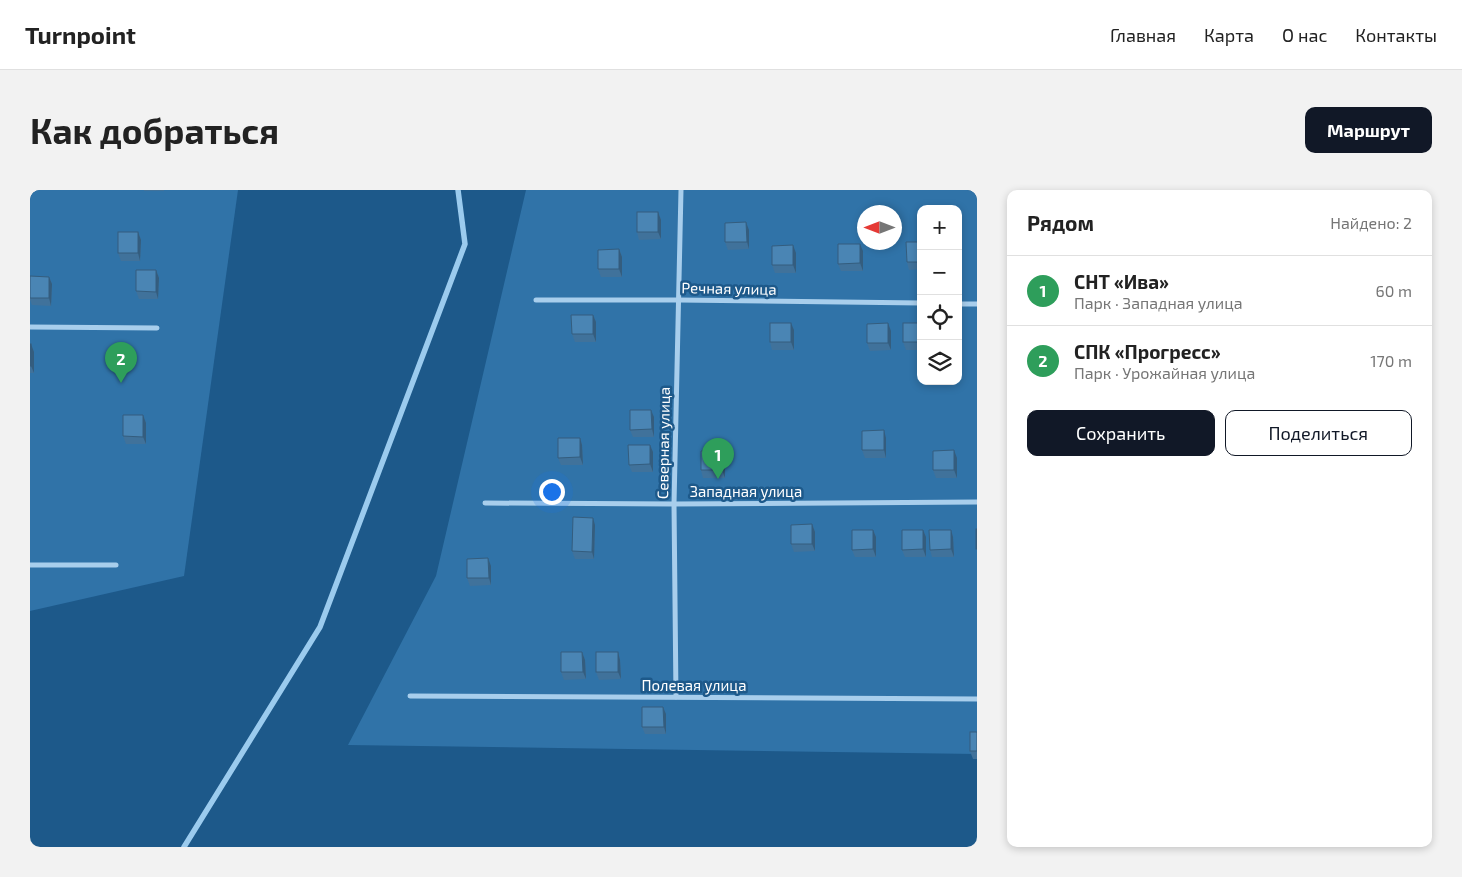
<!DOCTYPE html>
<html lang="ru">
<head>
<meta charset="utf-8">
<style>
	body { margin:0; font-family:"Exo 2",sans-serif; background:#f2f2f2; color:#222 }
	.controls { position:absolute; right:15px; top:15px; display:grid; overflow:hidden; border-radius:10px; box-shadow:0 2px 8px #0003 }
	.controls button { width:45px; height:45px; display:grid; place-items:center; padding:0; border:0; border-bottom:1px solid #e0e0e0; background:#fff; color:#222; font:25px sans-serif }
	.compass { position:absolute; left:827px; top:15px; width:45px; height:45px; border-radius:50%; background:#fff; box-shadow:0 2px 8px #0003; rotate:270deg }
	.you { position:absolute; left:521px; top:301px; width:18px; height:18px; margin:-12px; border:4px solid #fff; border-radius:50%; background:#1a73e8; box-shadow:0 0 0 8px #1a73e833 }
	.badge { display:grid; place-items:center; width:32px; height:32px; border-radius:50%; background:#111827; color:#fff; font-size:16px; font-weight:700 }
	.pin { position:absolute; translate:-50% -41px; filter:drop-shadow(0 1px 2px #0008) }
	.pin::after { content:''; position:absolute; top:26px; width:18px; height:15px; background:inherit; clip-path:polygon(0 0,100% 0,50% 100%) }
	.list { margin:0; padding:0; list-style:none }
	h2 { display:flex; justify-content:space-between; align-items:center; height:65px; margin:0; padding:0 20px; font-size:21px }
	h2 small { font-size:16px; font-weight:400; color:#767676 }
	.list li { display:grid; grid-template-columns:32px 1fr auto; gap:15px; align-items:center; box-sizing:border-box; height:70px; padding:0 20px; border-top:1px solid #e0e0e0 }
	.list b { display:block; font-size:19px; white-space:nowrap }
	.list p { margin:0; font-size:16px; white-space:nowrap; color:#767676 }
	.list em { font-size:16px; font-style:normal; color:#767676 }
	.actions { display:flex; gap:10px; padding:15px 20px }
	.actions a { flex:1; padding:11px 0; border:1px solid #111827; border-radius:10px; text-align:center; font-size:18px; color:#111827 }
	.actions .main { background:#111827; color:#fff }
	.icon { flex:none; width:28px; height:28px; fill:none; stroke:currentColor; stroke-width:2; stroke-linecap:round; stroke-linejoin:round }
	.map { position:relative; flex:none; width:947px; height:657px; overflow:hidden; border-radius:10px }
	header { display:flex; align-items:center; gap:30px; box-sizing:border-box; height:70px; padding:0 25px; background:#fff; border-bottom:1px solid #e0e0e0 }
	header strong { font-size:24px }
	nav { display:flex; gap:28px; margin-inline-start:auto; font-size:18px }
	.intro { display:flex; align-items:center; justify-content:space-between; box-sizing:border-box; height:120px; padding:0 30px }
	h1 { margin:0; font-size:35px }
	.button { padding:12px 22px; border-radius:10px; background:#111827; color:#fff; font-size:18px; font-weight:700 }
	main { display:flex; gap:30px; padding:0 30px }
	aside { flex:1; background:#fff; border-radius:10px; box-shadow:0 2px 8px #0003 }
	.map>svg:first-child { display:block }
	.green { fill:#3073a8; fill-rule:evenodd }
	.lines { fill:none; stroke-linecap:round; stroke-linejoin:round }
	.stream { stroke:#9bcbee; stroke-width:5.5 }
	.minor { stroke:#a8ceec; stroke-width:5 }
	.wall { fill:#40729b }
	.shaded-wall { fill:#345d7e }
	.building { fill:#4a85b4; stroke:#345d7e }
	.labels { text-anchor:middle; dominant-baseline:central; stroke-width:5; stroke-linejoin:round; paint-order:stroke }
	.street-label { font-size:15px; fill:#fff; stroke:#1d598a }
</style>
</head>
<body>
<header>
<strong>Turnpoint</strong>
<nav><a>Главная</a><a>Карта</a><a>О нас</a><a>Контакты</a></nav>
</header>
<div class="intro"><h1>Как добраться</h1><a class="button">Маршрут</a></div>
<main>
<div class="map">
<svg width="947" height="657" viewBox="0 0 947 657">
	<rect width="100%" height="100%" fill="#1d598a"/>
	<g class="green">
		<path d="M0 0H208L154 386 0 421Z"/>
		<path d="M496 0H947V564L318 555 406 386ZM891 19H928V191H891ZM834 22H864V52H834Z"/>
	</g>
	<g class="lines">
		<path class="stream" d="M154 657 290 437 435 54 428 0"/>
		<g class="minor">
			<path d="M506 110H649L891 113"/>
			<path d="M928 114H947"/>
			<path d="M0 137 127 138"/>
			<path d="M455 313 644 314 947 312"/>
			<path d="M0 375H86"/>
			<path d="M380 506 947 509"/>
			<path d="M646 507 644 314 651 0"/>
		</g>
	</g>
	<g class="wall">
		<rect x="0" y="0" width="4" height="3"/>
		<rect x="114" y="0" width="20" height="1"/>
		<path d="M628 22 631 30V49L609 50 607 42Z"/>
		<path d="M719 40V59L698 60 695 52Z"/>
		<path d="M108 42 111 50 110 71H91L88 63Z"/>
		<path d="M891 52V79L879 80 877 72Z"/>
		<path d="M589 59 592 67V87H571L568 79Z"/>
		<path d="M833 61V81H811L808 74Z"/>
		<path d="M766 63V83H745L742 75Z"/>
		<path d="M126 80 129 88 128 109H109L106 101Z"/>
		<path d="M0 86 19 87 22 94 21 116 2 115 0 110Z"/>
		<path d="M563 125 566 132V152H545L542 144Z"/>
		<path d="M891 133V160H876L873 152Z"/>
		<path d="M764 140V160H742L740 152Z"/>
		<path d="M861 141V160L840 161 837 153Z"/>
		<path d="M0 154 4 162V183H0Z"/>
		<path d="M113 225 116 233V254H96L93 246Z"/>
		<path d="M624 227V247H603L600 240Z"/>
		<path d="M550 248 552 255 553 275H531L528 268Z"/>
		<path d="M856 248V268H835L832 260Z"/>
		<path d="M620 255 623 262V282H602L599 275Z"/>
		<path d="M695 268V288H673L671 280Z"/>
		<path d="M927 268V288H906L903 280Z"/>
		<path d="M782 334 785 342V361L764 362 761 354Z"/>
		<path d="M565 335 564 369H545L542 361Z"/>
		<path d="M843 340 846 347V367H825L822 360Z"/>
		<path d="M893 340 896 347V367H875L872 360Z"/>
		<path d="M921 340 923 347 924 367H902L900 360Z"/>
		<path d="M461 376V395L440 396 437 388Z"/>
		<path d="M552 462 555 470 556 489 534 490 531 482Z"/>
		<path d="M588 462 590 470 591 489 569 490 566 482Z"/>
		<path d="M636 524V544H615L612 537Z"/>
		<path d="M947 542V569H943L940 561Z"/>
	</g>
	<g class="shaded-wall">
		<path d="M628 22 631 30V49L628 42Z"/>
		<path d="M716 32 719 40V59L717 52Z"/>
		<path d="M108 42 111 50 110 71 108 63Z"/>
		<path d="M830 54 833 61V81L830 73Z"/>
		<path d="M763 55 766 63V83L763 75Z"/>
		<path d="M589 59 592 67V87L589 79Z"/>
		<path d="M126 80 129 88 128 109 126 102Z"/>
		<path d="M19 87 22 94 21 116 19 108Z"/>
		<path d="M563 125 566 132V152L563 144Z"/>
		<path d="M761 133 764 140V160L761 152Z"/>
		<path d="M858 133 861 141V160L858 153Z"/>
		<path d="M1 154 4 162V183L1 176Z"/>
		<path d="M621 220 624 227V247L622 239Z"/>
		<path d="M113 225 116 233V254L113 247Z"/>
		<path d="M854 240 856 248V268L854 260Z"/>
		<path d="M550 248 552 255 553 275 550 267Z"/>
		<path d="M620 255 623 262V282L620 274Z"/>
		<path d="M692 260 695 268V288L692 280Z"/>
		<path d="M924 260 927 268V288L924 280Z"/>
		<path d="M563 328 565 335 564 369 562 362Z"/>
		<path d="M782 334 785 342V361L782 354Z"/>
		<path d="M843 340 846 347V367L843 359Z"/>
		<path d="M893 340 896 347V367L893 359Z"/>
		<path d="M921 340 923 347 924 367 921 359Z"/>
		<path d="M458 368 461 376V395L459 388Z"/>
		<path d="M552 462 555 470 556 489 553 482Z"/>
		<path d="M588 462 590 470 591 489 588 482Z"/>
		<path d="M633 517 636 524V544L634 537Z"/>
	</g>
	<g class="building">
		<rect x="607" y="22" width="21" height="20"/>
		<path d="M716 32 717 52H695V33Z"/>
		<rect x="88" y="42" width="20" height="21"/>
		<path d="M876 52H891V72H877Z"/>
		<path d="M808 54H830V73L808 74Z"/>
		<path d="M763 55V75H742V56Z"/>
		<path d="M589 59V79H568V60Z"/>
		<path d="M106 80H126V102L106 101Z"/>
		<path d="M0 86 19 87V108H0Z"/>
		<path d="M541 125H563V144H542Z"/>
		<rect x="740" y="133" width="21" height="19"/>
		<path d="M858 133V153H837V134Z"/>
		<rect x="873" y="133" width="18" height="19"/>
		<rect x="0" y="154" width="1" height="22"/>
		<path d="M600 220H621L622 239 600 240Z"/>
		<path d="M93 225H113V247L93 246Z"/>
		<path d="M854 240V260H832V241Z"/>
		<path d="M528 248H550V267L528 268Z"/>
		<path d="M598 255H620V274L599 275Z"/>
		<path d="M692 260V280H671V261Z"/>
		<path d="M924 260V280H903V261Z"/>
		<path d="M543 327 563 328 562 362 542 361Z"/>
		<path d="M782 334V354H761V335Z"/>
		<rect x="946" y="339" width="1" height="20"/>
		<path d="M822 340H843V359L822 360Z"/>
		<path d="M872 340H893V359L872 360Z"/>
		<path d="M899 340H921V359L900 360Z"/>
		<path d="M458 368 459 388H437V369Z"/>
		<path d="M531 462H552L553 482H531Z"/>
		<rect x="566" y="462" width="22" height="20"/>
		<path d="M612 517H633L634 537H612Z"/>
		<rect x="940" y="542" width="7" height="19"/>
	</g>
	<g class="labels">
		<g class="street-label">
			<text transform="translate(699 98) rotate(1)">Речная улица</text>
			<text transform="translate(633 253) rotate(-89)">Северная улица</text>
			<text x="716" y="301">Западная улица</text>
			<text x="664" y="495">Полевая улица</text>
		</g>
	</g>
</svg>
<div class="controls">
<button>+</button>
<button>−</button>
<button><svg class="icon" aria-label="locate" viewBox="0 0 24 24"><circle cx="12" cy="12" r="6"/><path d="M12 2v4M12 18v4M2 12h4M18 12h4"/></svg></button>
<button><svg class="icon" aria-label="layers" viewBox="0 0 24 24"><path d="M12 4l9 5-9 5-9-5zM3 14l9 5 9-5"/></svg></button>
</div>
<svg class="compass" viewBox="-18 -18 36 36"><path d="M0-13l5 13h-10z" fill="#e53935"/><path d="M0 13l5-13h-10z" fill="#767676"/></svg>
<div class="you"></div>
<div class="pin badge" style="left:688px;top:289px;background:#2e9e5b">1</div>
<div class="pin badge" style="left:91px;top:193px;background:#2e9e5b">2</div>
</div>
<aside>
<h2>Рядом<small>Найдено: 2</small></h2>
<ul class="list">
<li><span class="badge" style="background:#2e9e5b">1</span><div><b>СНТ «Ива»</b><p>Парк · Западная улица</p></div><em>60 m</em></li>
<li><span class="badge" style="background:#2e9e5b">2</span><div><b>СПК «Прогресс»</b><p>Парк · Урожайная улица</p></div><em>170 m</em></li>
</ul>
<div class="actions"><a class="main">Сохранить</a><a>Поделиться</a></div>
</aside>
</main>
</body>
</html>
